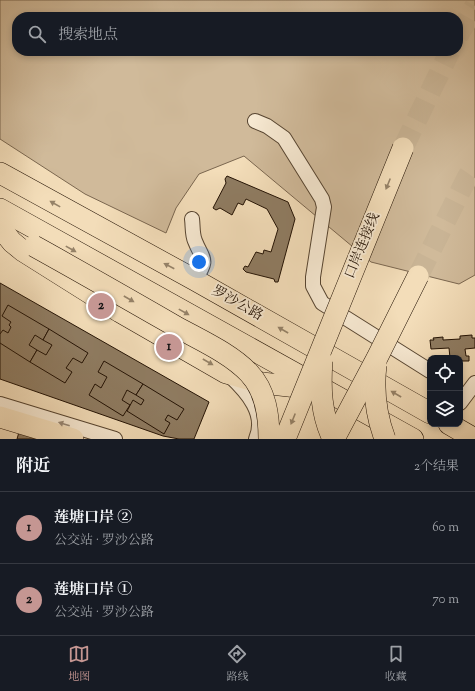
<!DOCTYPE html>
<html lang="zh">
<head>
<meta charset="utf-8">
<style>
	body { margin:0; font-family:"Sorts Mill Goudy","Noto Serif SC",serif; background:#20242c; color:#f1f3f6 }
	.controls { position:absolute; right:12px; bottom:12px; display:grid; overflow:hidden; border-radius:8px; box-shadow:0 2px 6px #0003 }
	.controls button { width:36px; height:36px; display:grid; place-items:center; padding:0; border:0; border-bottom:1px solid #363941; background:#171b24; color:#f1f3f6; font:20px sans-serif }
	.you { position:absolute; left:199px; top:262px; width:14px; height:14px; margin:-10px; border:3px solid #fff; border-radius:50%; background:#1a73e8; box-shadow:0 0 0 6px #1a73e833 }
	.badge { display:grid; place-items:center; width:26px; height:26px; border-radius:50%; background:#c59692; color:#111; font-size:13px; font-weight:700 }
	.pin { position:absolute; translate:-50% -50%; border:2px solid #fff; box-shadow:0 1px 4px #0006 }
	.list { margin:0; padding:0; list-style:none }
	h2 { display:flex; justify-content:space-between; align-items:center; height:52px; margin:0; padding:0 16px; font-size:17px }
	h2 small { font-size:13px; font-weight:400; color:#9ea1a6 }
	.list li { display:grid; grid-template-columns:26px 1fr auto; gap:12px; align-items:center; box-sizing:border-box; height:72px; padding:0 16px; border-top:1px solid #363941 }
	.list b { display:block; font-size:15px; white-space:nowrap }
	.list p { margin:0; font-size:13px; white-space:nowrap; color:#9ea1a6 }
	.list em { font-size:13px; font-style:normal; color:#9ea1a6 }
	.icon { flex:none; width:22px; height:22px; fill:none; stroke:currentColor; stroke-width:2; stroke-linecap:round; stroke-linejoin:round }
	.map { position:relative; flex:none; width:475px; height:439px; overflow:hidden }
	.search { position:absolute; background:#171b24; box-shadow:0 2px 6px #0003; left:12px; right:12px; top:12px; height:44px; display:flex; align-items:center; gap:10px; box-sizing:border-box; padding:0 14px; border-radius:16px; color:#9ea1a6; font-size:15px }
	.sheet { height:196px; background:#171b24 }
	nav { display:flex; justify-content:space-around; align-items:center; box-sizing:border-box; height:56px; border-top:1px solid #363941; background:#171b24; font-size:11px; color:#9ea1a6 }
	nav a { display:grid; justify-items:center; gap:2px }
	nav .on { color:#c59692 }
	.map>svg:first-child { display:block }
	.green { fill:#d0ba9a; stroke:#7a664f; fill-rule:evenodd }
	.building { fill:#8f7c62; stroke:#231204 }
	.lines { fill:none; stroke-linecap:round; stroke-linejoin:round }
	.highway-tunnel { stroke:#c9b495; stroke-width:21; stroke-dasharray:21 10; stroke-linecap:butt }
	.minor-casing { stroke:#574531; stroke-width:16 }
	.highway-casing { stroke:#231204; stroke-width:22 }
	.minor { stroke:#f7e9d2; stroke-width:14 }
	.highway { stroke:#f3ddb9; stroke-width:21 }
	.highway-bridge-casing { stroke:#231204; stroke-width:22; stroke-linecap:butt }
	.highway-bridge { stroke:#f3ddb9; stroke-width:21 }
	.oneway { fill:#958268 }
	.oneway2 { fill:#988875 }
	.labels { text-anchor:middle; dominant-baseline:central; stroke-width:3.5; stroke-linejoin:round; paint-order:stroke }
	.street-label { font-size:14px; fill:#231204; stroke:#f7e9d2 }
</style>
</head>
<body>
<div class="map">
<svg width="475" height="439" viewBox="0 0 475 439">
	<rect width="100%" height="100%" fill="#f3ddb9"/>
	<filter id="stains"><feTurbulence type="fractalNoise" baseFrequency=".005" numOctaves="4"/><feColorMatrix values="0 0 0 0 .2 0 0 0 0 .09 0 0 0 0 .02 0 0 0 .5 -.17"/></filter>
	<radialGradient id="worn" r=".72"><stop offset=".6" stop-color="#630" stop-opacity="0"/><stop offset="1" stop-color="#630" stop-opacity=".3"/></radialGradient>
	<path class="green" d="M0 0H475V275L459 284 371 262 244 156 199 174 176 208 166 233 85 194 0 139ZM17 17H458V51H17Z"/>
	<g class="building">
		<path d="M227 176 288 202 295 219 278 282H275L274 279 246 272 243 269 245 266 248 267 256 252 263 254 264 250 271 252 278 229 267 209 246 199 243 205 238 203 232 215 220 208 216 210 213 208 226 183 225 179Z"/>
		<path d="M0 283 209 402 194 439H179L163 436 0 379Z"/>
		<path d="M8 305 49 329 43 340 35 335 29 345 37 350 30 362 0 343V334L3 330 8 333 11 327 9 325 11 322 2 316Z"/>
		<path d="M49 329 88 353 82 363 73 358 66 368 72 372 65 383 30 362 37 350 46 355 52 345 43 340Z"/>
		<path d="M472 335V338H475V348L465 349 466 356H469V361H460V358H450L449 348 431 349 430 340H434L433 338 443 337V340L460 339V336Z"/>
		<path d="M104 361 143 384 136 395 127 390 122 400 130 405 123 416 89 395 95 384 101 388 107 377 98 372Z"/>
		<path d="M143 384 184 409 177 420 168 415 165 420 170 423 164 434 127 411 133 400 141 405 144 400 136 395Z"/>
		<path d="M19 432 47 439H17Z"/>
	</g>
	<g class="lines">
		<g class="highway-tunnel">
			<path d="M458 36 475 6"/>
			<path d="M403 148 450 51"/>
			<path d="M418 276 468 176 475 166"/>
		</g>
		<g class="minor-casing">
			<g id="minor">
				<path d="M255 121 267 126 284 138 322 199 324 207 313 277V286L322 303 430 371"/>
				<path d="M192 219C193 226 192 234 195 241 203 261 209 258 195 280"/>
				<path d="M230 376C247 392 267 414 256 439"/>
				<path d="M460 403 475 383"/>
				<path d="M0 404 115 439"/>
			</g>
		</g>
		<g class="highway-casing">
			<g id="highway">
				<path d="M0 173 195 280 430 413"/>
				<path d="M0 209 413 439"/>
				<path d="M0 227 12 242 23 251 120 312 226 373 262 383 315 389"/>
				<path d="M0 417 73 439"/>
				<path d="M449 424 475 439"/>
			</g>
		</g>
		<use href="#minor" class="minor"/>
		<use href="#highway" class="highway"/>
		<g class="highway-bridge-casing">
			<g id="highway-bridge">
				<path d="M34 246C81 272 128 299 175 326 200 340 230 353 249 373 266 391 269 416 269 439"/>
				<path d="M322 361C320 388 321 414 333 439"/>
				<path d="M376 365C373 390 376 415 385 439"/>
				<path d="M285 439 403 148"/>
				<path d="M334 439 377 358 418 276"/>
			</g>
		</g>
		<use href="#highway-bridge" class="highway-bridge"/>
	</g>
	<defs><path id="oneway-solid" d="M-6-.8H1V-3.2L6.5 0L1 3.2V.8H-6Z"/></defs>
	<g class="oneway">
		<use href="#oneway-solid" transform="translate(388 184) rotate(112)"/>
		<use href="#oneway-solid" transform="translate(55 204) rotate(-151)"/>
		<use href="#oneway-solid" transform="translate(71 249) rotate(29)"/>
		<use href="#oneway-solid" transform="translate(169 266) rotate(-152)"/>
		<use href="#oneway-solid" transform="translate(129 299) rotate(30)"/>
		<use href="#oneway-solid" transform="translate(184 312) rotate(29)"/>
		<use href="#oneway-solid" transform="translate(283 330) rotate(-150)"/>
		<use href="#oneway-solid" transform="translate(208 362) rotate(30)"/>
		<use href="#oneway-solid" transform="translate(396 394) rotate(-150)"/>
		<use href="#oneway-solid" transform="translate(293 419) rotate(112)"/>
	</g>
	<use class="oneway2" href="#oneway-solid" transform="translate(64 424) rotate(-163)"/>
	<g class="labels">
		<g class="street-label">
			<text transform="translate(363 246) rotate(-68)">口岸连接线</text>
			<text transform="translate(237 304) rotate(29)">罗沙公路</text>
		</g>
	</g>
	<rect width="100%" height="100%" filter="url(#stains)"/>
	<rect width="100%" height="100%" fill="url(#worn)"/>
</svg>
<div class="controls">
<button><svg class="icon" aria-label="locate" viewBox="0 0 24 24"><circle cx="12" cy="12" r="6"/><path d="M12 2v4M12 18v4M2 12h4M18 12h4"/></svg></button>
<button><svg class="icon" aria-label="layers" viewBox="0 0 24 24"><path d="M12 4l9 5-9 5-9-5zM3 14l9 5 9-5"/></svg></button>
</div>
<div class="you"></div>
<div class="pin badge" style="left:169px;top:347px">1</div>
<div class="pin badge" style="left:101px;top:306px">2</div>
<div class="search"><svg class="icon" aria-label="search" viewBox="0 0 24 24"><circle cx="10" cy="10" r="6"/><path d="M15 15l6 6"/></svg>搜索地点</div>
</div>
<section class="sheet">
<h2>附近<small>2个结果</small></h2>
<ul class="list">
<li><span class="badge">1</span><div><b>莲塘口岸 ②</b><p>公交站 · 罗沙公路</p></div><em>60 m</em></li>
<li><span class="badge">2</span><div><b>莲塘口岸 ①</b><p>公交站 · 罗沙公路</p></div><em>70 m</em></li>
</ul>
</section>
<nav>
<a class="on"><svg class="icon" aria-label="map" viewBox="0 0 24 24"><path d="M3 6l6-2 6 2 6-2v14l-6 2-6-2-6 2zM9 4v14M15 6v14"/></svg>地图</a>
<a><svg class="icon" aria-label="directions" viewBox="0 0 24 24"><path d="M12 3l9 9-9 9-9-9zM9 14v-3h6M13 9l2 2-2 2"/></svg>路线</a>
<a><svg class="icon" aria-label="saved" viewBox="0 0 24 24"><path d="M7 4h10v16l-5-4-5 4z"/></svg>收藏</a>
</nav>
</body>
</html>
